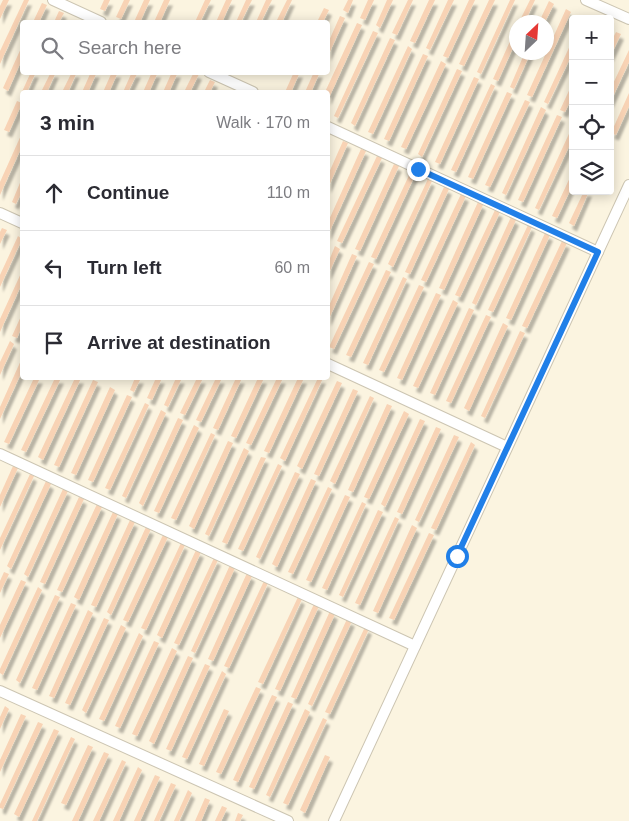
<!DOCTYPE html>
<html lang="en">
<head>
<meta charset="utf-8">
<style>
	body { margin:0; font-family:Helvetica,sans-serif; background:#f7f7f7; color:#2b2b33 }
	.controls { position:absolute; right:15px; top:15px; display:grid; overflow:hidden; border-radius:5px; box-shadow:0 2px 12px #0003 }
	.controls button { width:45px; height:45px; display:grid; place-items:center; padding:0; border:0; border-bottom:1px solid #e1e1e2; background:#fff; color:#2b2b33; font:25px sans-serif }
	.compass { position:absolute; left:509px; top:15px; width:45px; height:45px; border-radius:50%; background:#fff; box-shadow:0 2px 12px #0003; rotate:25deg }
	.stop { position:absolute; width:15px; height:15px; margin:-11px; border:4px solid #207fe8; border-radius:50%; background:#fff }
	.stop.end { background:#207fe8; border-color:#fff; box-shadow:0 1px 5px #0008 }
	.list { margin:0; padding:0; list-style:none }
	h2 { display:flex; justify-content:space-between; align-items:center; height:65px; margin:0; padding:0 20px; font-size:21px }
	h2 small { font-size:16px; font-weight:400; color:#7c7c81 }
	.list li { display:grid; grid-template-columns:32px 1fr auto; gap:15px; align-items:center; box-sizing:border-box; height:75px; padding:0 20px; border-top:1px solid #e1e1e2 }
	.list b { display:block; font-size:19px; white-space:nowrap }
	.list em { font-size:16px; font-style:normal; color:#7c7c81 }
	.icon { flex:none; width:28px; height:28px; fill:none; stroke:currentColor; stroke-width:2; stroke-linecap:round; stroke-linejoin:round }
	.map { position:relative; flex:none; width:629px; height:821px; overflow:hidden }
	.search { position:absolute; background:#fff; box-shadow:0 2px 12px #0003; left:20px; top:20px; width:310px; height:55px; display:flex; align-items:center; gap:12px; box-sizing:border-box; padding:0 18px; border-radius:5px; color:#7c7c81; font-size:19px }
	.panel { position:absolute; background:#fff; box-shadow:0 2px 12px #0003; left:20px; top:90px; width:310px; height:290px; border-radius:5px }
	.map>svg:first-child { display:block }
	.building { fill:#f8d3b5; filter:url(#shadow) }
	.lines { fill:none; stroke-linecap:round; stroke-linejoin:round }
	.lane-casing { stroke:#ccc5b2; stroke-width:12 }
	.lane { stroke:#fff; stroke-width:10 }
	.route { stroke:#207fe8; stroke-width:6 }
</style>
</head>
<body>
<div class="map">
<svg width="629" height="821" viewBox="0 0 629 821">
	<defs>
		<filter id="shadow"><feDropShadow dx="3" dy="5.5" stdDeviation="1" flood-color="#0004"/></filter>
	</defs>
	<rect width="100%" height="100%" fill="#fbf4e0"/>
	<g class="building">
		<path d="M3 0H9L0 19V6Z"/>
		<path d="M24 0H29L0 64V51Z"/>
		<path d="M104 0H110L105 11 100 9Z"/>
		<path d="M124 0H130L121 19 116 17Z"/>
		<path d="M144 0H150L140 22H134Z"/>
		<path d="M164 0H170L160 22H154Z"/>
		<path d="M205 0H211L200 22H195Z"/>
		<path d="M226 0H232L222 22H216Z"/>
		<path d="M246 0H252L241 22H236Z"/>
		<path d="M266 0H272L261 22H256Z"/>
		<path d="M287 0H292L282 22H276Z"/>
		<path d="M348 0H353L348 13 343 10Z"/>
		<path d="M368 0H374L365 20 360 18Z"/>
		<path d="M387 0H393L380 28 376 25Z"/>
		<path d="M408 0H413L397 35 392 33Z"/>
		<path d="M429 0H435L415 43 410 41Z"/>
		<path d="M448 0H454L430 50 426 48Z"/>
		<path d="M469 0H475L448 58 443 56Z"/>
		<path d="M489 0H495L464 66 459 64Z"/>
		<path d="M510 0H515L481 74 477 72Z"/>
		<path d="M530 0H535L525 22H519Z"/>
		<path d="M549 1 554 4 545 22H539Z"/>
		<path d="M42 3 47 5 39 22H33Z"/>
		<path d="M324 8 329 10 323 22H317Z"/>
		<path d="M566 9 571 12 532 97 527 95Z"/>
		<path d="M59 11 64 13 59 22H54Z"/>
		<path d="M340 16 345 18 328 56V43Z"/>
		<path d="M357 23 362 25 328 100V92H325Z"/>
		<path d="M516 28V41L498 81 493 79Z"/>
		<path d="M373 31 378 33 338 118 334 116Z"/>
		<path d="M616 32 621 34 610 57V44Z"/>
		<path d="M390 38 395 40 355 126 351 123Z"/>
		<path d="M573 39V52L548 104 544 102Z"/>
		<path d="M22 46V59L8 91 3 88Z"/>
		<path d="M408 46 412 49 373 134 368 132Z"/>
		<path d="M629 50V62L610 103V90Z"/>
		<path d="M525 52H531L514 89 510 87Z"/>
		<path d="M423 54 428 56 389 141 384 139Z"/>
		<path d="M441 61 446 64 406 149 401 147Z"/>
		<path d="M457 69 462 71 422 157 418 154Z"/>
		<path d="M31 72H36L27 92H22V97L20 96Z"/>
		<path d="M51 72H56L47 92H41Z"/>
		<path d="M72 72H77L68 92H62Z"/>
		<path d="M91 72H97L88 92H82Z"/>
		<path d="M112 72H118L109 92H103Z"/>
		<path d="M132 72H138L128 92H123Z"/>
		<path d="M152 72H158L149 92H143Z"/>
		<path d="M172 72H178L169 92H163Z"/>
		<path d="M194 72 199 74 190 92H184Z"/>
		<path d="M294 72H300L291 92H285Z"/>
		<path d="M314 72H320L311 92H305Z"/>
		<path d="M474 77 479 79 440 164 435 162Z"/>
		<path d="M210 80 215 82 210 92H204Z"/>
		<path d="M573 82V95L565 112 560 110Z"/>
		<path d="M491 84 495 86 456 172 451 170Z"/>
		<path d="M507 92 512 94 473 179 468 177Z"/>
		<path d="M629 93V106L616 135 611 133Z"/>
		<path d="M525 100 530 102 490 187 485 185Z"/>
		<path d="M17 101 22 103 9 132 4 130Z"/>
		<path d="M541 107 546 110 506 195 502 193Z"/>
		<path d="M557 115 562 117 523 202 518 200Z"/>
		<path d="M573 125V138L539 210 535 208Z"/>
		<path d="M22 133V146L0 195V182Z"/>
		<path d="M343 141 348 143 328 188V175Z"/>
		<path d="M361 149 366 151 328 235V222Z"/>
		<path d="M377 156 382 158 342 243 337 241Z"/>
		<path d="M394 164 399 166 360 251 355 249Z"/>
		<path d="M411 171 416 173 376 259 371 257Z"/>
		<path d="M573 171V184L557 218 552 216Z"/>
		<path d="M22 178V191L16 204 12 202Z"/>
		<path d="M428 179 432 181 393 267 388 264Z"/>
		<path d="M444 187 449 189 410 274 405 272Z"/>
		<path d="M584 191H589L574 226 569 223Z"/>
		<path d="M461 194 466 196 426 282 421 280Z"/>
		<path d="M478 202 483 205 444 290 439 288Z"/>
		<path d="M495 210 500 212 460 297 455 295Z"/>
		<path d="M511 217 516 220 476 305 472 303Z"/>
		<path d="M528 225 532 227 493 312 488 310Z"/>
		<path d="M2 228 7 230 0 244V232Z"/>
		<path d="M545 233 550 235 511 320 506 318Z"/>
		<path d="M18 236 22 239 0 287V275Z"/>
		<path d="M562 241 567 243 527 328 522 326Z"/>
		<path d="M335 246 340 249 328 275V263Z"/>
		<path d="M352 254 357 256 328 321V308Z"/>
		<path d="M369 262 374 264 334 349 329 347Z"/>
		<path d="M386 270 391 272 351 357 346 355Z"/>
		<path d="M22 271V283L0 332V319Z"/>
		<path d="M403 277 407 279 368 365 363 363Z"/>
		<path d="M419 285 424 287 384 372 379 370Z"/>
		<path d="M436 293 441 295 402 380 397 378Z"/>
		<path d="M453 300 458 303 418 388 413 386Z"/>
		<path d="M469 308 474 310 435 395 430 393Z"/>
		<path d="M22 314V326L17 338 12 336Z"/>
		<path d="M486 315 491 317 451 403 446 401Z"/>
		<path d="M503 323 508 326 469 411 464 408Z"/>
		<path d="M520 331 525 333 485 418 481 416Z"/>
		<path d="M10 341 14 344 0 375V362Z"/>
		<path d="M22 358V371L0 419V407Z"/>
		<path d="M34 378H40L9 444 4 442Z"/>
		<path d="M55 378H61L26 452 21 450Z"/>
		<path d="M75 378H81L43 460 38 457Z"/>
		<path d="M135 378H141L134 392 130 390Z"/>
		<path d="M156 378H162L152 400 147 398Z"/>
		<path d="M176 378H182L168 407 164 405Z"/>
		<path d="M197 378H203L185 415 180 413Z"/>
		<path d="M216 378H222L201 422 196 420Z"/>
		<path d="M236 378H242L218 430 213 428Z"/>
		<path d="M258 378H264L236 438 231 436Z"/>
		<path d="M277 378H283L251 445 246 443Z"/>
		<path d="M298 378H304L269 453 264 451Z"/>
		<path d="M318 378H323L285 461 280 458Z"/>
		<path d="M93 380 98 382 59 467 54 465Z"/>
		<path d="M337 381 342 383 302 469 297 466Z"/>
		<path d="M110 387 115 390 76 475 71 473Z"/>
		<path d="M353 389 358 391 319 476 314 474Z"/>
		<path d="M127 395 132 397 93 482 88 480Z"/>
		<path d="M370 396 374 398 335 484 330 481Z"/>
		<path d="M145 403 149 405 110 490 105 488Z"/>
		<path d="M387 404 392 406 353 492 348 490Z"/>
		<path d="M161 410 166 413 126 498 122 496Z"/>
		<path d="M404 411 409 414 369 499 364 497Z"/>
		<path d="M178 418 183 420 143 506 139 503Z"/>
		<path d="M420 419 425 421 385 507 381 504Z"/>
		<path d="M194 425 199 428 159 513 154 511Z"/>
		<path d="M436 427 441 429 402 514 397 512Z"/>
		<path d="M211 433 215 435 176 520 171 518Z"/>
		<path d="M454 435 459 437 419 522 415 520Z"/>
		<path d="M228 441 233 443 194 529 189 526Z"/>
		<path d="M471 442 475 445 436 530 431 528Z"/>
		<path d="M244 448 249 451 209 536 205 534Z"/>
		<path d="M261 457 266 458 227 544 222 542Z"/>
		<path d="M278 464 282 466 243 551 238 549Z"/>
		<path d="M13 466 18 468 0 507V495Z"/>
		<path d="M295 472 300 474 260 559 256 557Z"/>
		<path d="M30 474 34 476 0 550V538Z"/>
		<path d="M311 479 316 481 277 567 272 564Z"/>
		<path d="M46 481 51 484 11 569 7 566Z"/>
		<path d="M328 487 332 489 293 574 288 572Z"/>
		<path d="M63 489 68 491 28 577 24 574Z"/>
		<path d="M345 495 350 497 311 582 306 580Z"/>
		<path d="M79 497 84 499 45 584 40 582Z"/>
		<path d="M362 502 366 504 327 590 322 588Z"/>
		<path d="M97 504 102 507 62 592 57 590Z"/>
		<path d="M378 510 383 512 343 597 339 595Z"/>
		<path d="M113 512 118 514 79 600 74 597Z"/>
		<path d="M395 517 399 519 360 605 355 603Z"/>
		<path d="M130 520 135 522 96 607 91 605Z"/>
		<path d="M412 525 417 528 378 613 373 611Z"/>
		<path d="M146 527 151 529 111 615 107 612Z"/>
		<path d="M429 533 434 535 394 620 389 618Z"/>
		<path d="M163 535 168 537 128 622 123 620Z"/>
		<path d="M181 543 185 545 146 630 141 628Z"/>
		<path d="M196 550 201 552 162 638 157 635Z"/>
		<path d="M214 558 218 560 179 645 174 643Z"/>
		<path d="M230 565 235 568 195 653 191 651Z"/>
		<path d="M4 572 9 574 0 593V581Z"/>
		<path d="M247 573 252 576 213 661 208 659Z"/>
		<path d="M21 580 26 582 0 638V625Z"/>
		<path d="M264 581 268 583 229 668 224 666Z"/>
		<path d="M38 587 42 590 3 675 0 673V669Z"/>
		<path d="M55 595 60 597 20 683 16 680Z"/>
		<path d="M298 597 302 599 263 684 258 682Z"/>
		<path d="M71 603 76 605 37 690 32 688Z"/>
		<path d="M314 604 319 606 280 691 275 689Z"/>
		<path d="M88 610 93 613 54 698 49 696Z"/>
		<path d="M330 611 335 614 296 699 291 697Z"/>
		<path d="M104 618 109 620 70 705 65 703Z"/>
		<path d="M347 619 352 621 312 706 308 704Z"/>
		<path d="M121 625 126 628 86 713 82 710Z"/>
		<path d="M365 627 369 629 330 714 325 712Z"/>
		<path d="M139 633 143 636 104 721 99 719Z"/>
		<path d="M154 641 159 643 120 728 115 726Z"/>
		<path d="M172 648 177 651 137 736 132 734Z"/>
		<path d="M188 656 193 658 154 744 149 741Z"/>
		<path d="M205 664 210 666 171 751 166 749Z"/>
		<path d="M222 671 226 674 187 759 182 757Z"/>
		<path d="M256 687 261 689 221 774 216 772Z"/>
		<path d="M272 695 277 697 238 782 233 780Z"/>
		<path d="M288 702 293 704 254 789 249 787Z"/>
		<path d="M5 706 9 709 0 729V717Z"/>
		<path d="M224 709 229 711 204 766 199 764Z"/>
		<path d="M305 709 310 712 270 797 266 795Z"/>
		<path d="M21 714 26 716 0 772V760Z"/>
		<path d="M323 718 327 720 288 805 283 803Z"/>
		<path d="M38 722 43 724 3 809 0 808V804Z"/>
		<path d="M54 729 59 731 19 817 14 814Z"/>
		<path d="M71 737 75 739 37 821H32Z"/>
		<path d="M88 745 93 747 66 805 61 803Z"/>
		<path d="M104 752 109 754 78 821H72Z"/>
		<path d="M325 755 330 757 305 813 300 810Z"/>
		<path d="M122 760 126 762 99 821H93Z"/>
		<path d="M138 767 142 770 119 821H113Z"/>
		<path d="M155 775 160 777 140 821H134Z"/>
		<path d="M171 783 176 785 159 821H154Z"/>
		<path d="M188 790 192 793 179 821H174Z"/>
		<path d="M205 798 210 800 201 821H195Z"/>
		<path d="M222 806 227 808 221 821H215Z"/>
		<path d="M238 813 243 815 240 821H235Z"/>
	</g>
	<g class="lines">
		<g class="lane-casing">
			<g id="lane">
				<path d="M53 0 101 22"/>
				<path d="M586 0 629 19"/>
				<path d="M209 72 253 92"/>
				<path d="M328 127 598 252"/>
				<path d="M0 213 22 223"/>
				<path d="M328 364 507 447"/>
				<path d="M0 454 415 646"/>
				<path d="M0 691 288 821"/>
				<path d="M334 821 629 185"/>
			</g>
		</g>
		<use href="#lane" class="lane"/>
	</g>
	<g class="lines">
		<path class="route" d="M418 169 598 252 457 556"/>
	</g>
</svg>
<div class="controls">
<button>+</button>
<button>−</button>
<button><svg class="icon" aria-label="locate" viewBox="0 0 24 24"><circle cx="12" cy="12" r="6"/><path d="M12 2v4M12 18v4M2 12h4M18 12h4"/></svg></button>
<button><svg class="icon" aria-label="layers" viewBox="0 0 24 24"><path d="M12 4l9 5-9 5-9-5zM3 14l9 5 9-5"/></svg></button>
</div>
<svg class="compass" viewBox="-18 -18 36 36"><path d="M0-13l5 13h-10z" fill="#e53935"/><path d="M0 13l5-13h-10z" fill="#7c7c81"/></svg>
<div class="stop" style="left:457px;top:556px"></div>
<div class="stop end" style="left:418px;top:169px"></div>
<div class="search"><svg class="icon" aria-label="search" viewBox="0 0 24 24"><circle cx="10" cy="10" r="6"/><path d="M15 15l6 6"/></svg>Search here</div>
<section class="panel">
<h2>3 min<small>Walk · 170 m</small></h2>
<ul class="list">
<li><svg class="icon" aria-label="ahead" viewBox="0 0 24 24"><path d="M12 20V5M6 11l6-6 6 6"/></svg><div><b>Continue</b></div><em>110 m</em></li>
<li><svg class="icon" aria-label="left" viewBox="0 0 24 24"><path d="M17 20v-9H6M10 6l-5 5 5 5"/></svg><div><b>Turn left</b></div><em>60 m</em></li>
<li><svg class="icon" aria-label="arrive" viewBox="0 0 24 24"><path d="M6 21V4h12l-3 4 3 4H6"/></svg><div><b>Arrive at destination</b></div></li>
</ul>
</section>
</div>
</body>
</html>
